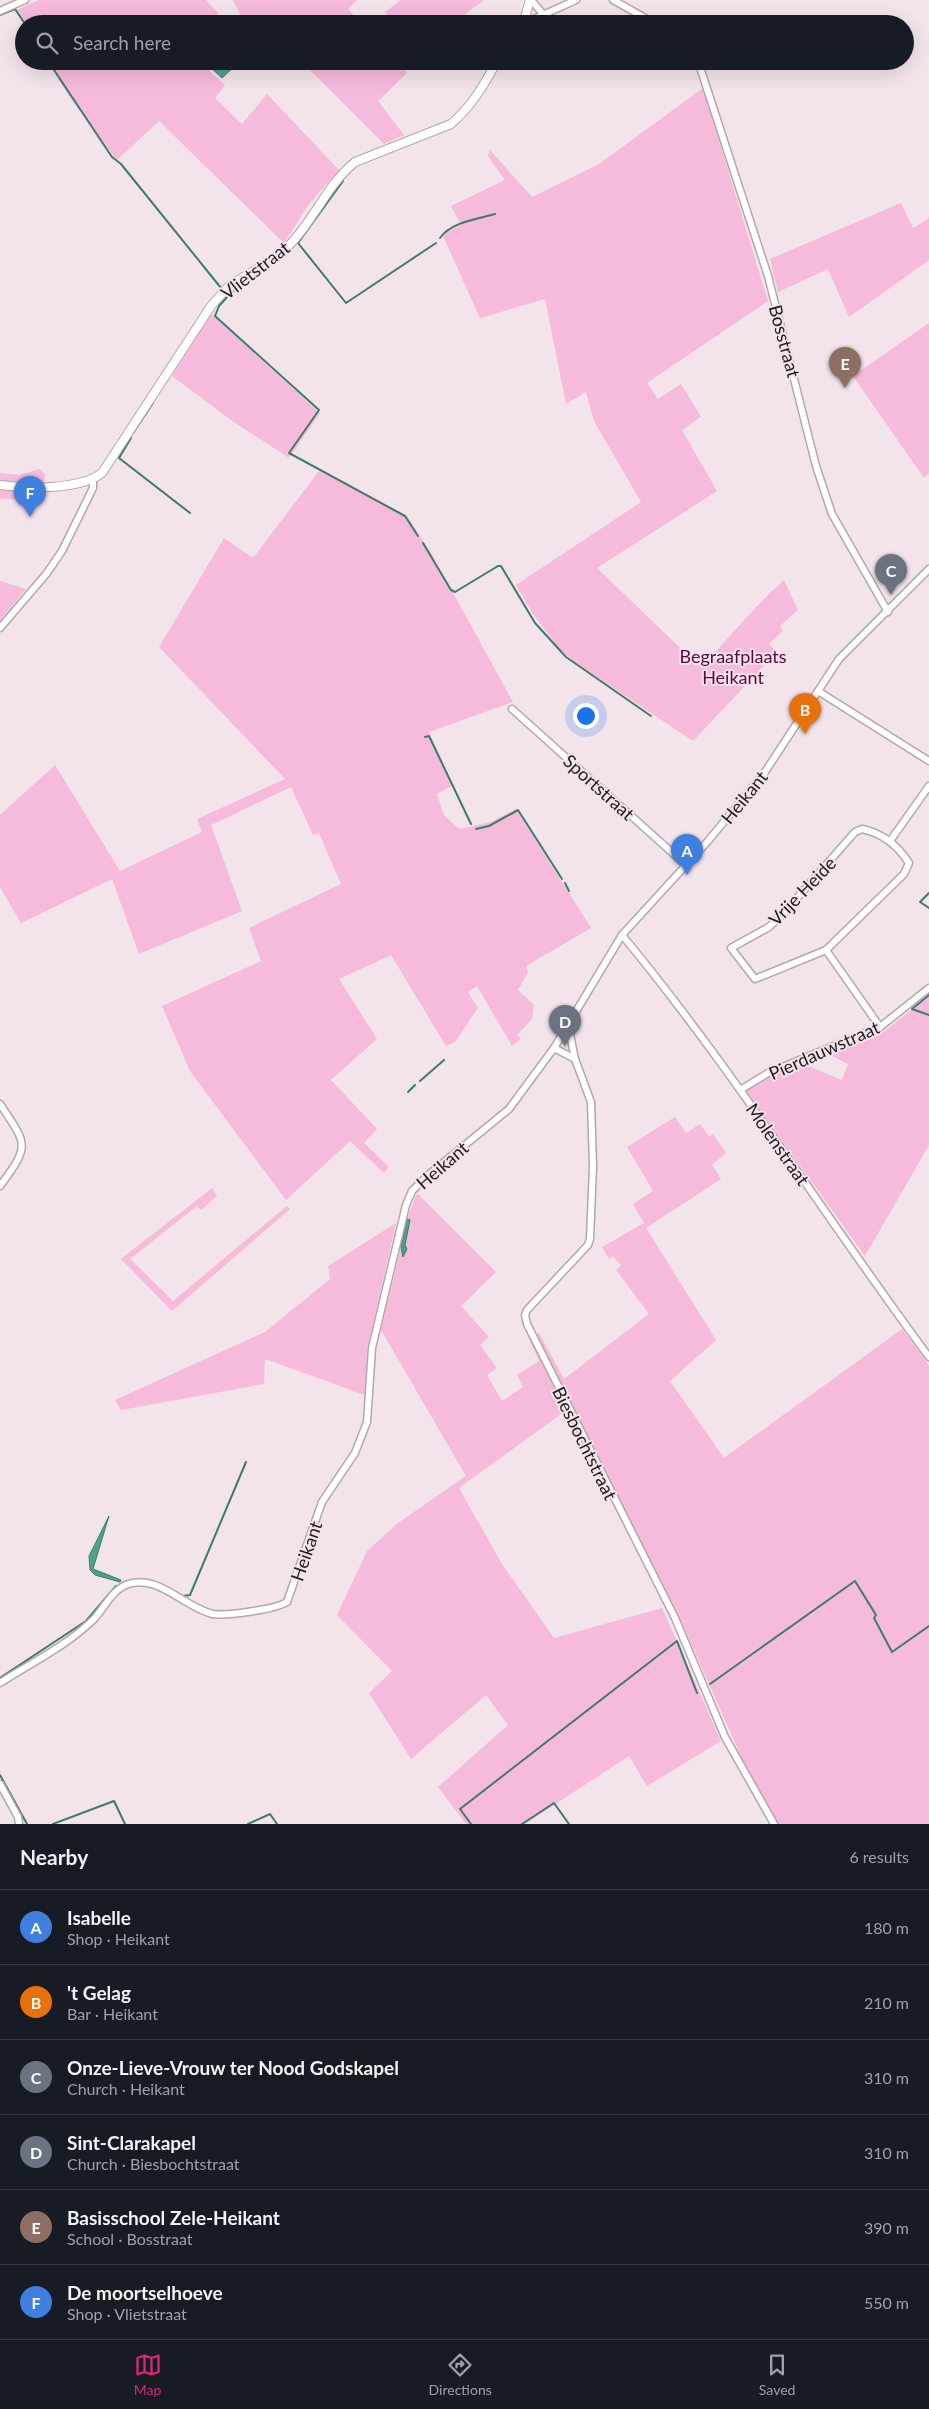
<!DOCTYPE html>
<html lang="en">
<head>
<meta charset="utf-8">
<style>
	body { margin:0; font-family:Lato,sans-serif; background:#20242c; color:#f1f3f6 }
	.you { position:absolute; left:585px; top:715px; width:18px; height:18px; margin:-12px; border:4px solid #fff; border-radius:50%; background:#1a73e8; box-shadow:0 0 0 8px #1a73e833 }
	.badge { display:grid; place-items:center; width:32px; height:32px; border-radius:50%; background:#db2777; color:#fff; font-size:16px; font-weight:700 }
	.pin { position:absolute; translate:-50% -41px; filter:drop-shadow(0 1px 2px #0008) }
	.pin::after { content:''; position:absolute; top:26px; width:18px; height:15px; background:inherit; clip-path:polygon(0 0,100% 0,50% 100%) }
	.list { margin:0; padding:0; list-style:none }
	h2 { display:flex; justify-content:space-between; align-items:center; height:65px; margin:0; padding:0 20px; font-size:21px }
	h2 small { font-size:16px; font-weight:400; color:#9ea1a6 }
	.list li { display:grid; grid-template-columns:32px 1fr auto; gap:15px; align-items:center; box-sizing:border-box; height:75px; padding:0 20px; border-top:1px solid #363941 }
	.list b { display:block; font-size:19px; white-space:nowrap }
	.list p { margin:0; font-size:16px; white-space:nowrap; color:#9ea1a6 }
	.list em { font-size:16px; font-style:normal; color:#9ea1a6 }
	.icon { flex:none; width:28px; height:28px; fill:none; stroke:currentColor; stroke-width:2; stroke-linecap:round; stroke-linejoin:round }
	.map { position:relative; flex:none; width:929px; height:1824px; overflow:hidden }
	.search { position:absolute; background:#171b24; box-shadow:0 5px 20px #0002; left:15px; right:15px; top:15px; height:55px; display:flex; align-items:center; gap:12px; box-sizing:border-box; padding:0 18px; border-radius:28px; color:#9ea1a6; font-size:19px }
	.sheet { height:515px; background:#171b24 }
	nav { display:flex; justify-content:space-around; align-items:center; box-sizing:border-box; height:70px; border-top:1px solid #363941; background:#171b24; font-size:14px; color:#9ea1a6 }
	nav a { display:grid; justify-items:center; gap:2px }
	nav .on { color:#db2777 }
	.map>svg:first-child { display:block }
	.green { fill:#f6bada }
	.water { fill:#4ba48a; stroke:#3e7b6a }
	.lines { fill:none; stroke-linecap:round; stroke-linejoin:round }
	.stream { stroke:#3e7b6a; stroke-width:2 }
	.minor-casing { stroke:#b5a6ad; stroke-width:9 }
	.tertiary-casing { stroke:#b5a6ad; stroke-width:10 }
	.minor { stroke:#fff; stroke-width:6 }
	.tertiary { stroke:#fff; stroke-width:8 }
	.labels { text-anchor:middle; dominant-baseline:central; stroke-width:4; stroke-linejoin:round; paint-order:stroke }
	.street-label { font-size:18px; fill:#201b1e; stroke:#f3e3eb }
	.park-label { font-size:18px; fill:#59083f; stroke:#f3e3eb }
</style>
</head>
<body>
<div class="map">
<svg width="929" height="1824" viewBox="0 0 929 1824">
	<rect width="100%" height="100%" fill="#f3e3eb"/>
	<g class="green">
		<path d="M39 0H206L218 13 209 24H26L17 10Z"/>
		<path d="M233 0H357L348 9 362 24H272L265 14 245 24Z"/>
		<path d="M401 0H484L452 24H397L385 12Z"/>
		<path d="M48 61H204L202 64 225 85 215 98 242 124 267 94 339 170 309 204 284 243 159 121 117 160 68 95Z"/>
		<path d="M301 61H397L407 73 378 101 404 135 384 144Z"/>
		<path d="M703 88 768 301 647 383 658 399 681 384 701 417 682 430 717 491 597 568 700 667C729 639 753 607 784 580L798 610 780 626 783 631 769 644 777 652 693 741 579 665 560 650 533 614 516 585 641 502 594 421 586 392 566 404 545 299 480 318 442 234 461 225 451 206 505 180 488 156 490 150 532 197 599 164Z"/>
		<path d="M901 203 913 228 929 218V260L849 317 828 269 778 292 770 259Z"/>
		<path d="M211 314 320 413 289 458 231 420 172 376Z"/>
		<path d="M929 323V473L924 478 853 376Z"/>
		<path d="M40 469 45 475 44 483 0 481V473L19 475Z"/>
		<path d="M319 471 407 516 431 553 513 702 429 732 453 785 437 794 444 815 459 829 491 822 516 809 591 928 526 966 528 972 518 990 534 1005 532 1019 517 1035 521 1039 512 1046 477 986 468 992 478 1008 455 1042 446 1046 391 955 339 979 377 1039 331 1080 377 1129 364 1143 389 1167 384 1173 350 1141 286 1200 190 1071 162 1006 261 961 249 928 341 884 319 833 313 835 291 787 211 825 242 911 139 954 112 879 21 923 0 887V815L55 765 120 871 202 832 197 819 285 779 159 647 224 538 253 558Z"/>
		<path d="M0 490 41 491 44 494 39 499H3L0 498Z"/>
		<path d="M0 581 26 589 0 620Z"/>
		<path d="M929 996V1145L865 1256 747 1092 748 1088 801 1063 842 1080 848 1064 830 1055 837 1049 881 1034Z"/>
		<path d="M675 1117 686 1133 700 1124 709 1137 713 1134 726 1153 712 1165 721 1179 646 1228 716 1340 670 1381 724 1458 902 1329 929 1366V1824H779L744 1763 679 1616 571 1407 459 1488 502 1564 554 1638 662 1608 721 1741 647 1786 629 1756 525 1824H466L438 1787 508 1725 486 1695 411 1759 369 1693 392 1671 337 1615 367 1551 398 1523 466 1476 381 1330 409 1214 416 1195 418 1194 496 1272 461 1306 489 1337 480 1345 497 1368 487 1375 502 1401 523 1387 517 1375 539 1361 529 1339 539 1333 564 1379 649 1314 616 1270 621 1265 613 1256 609 1259 602 1247 644 1223 633 1204 653 1191 627 1147Z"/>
		<path d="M212 1188 217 1196 201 1210 197 1206 130 1259 173 1301 287 1206 290 1209 172 1311 121 1259Z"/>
		<path d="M396 1223 367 1350 365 1395 265 1359 264 1384 121 1410 115 1400 265 1332 330 1279 328 1266Z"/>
	</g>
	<g class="water">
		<path d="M210 61H233L237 64 222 78 207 64Z"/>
		<path d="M407 1219 410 1220 405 1245 407 1249 403 1257 401 1247Z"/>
		<path d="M109 1516 93 1569 121 1580 120 1582 95 1575 90 1570 89 1556Z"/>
	</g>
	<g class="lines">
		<g class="stream">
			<path d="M0 15 15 9 25 24"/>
			<path d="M48 61 112 157 121 164 221 288"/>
			<path d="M343 181 298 243 346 303 436 243"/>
			<path d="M440 238C451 222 478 219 495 214"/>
			<path d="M287 252 293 247"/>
			<path d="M226 293 228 296 219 306 215 316 319 410 289 453 405 516 418 536"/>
			<path d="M229 295 252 276"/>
			<path d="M133 433 153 403"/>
			<path d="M131 438 119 458 190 513"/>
			<path d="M423 543 451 590 455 592 498 566H501L535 623 566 657 651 716"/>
			<path d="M425 737 429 736 471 824"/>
			<path d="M476 829 489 826 518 810 562 879"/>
			<path d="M565 883 569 891"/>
			<path d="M929 893 920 902 929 908"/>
			<path d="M929 995 912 1009 929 1015"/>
			<path d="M420 1081 444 1060"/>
			<path d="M408 1092 415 1085"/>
			<path d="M183 1596 190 1595 246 1462"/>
			<path d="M0 1678 86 1621 116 1586"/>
			<path d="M710 1684 855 1581 876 1615 874 1618 892 1652 929 1626"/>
			<path d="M0 1775 27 1824"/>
			<path d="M53 1824 114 1801 125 1824"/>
			<path d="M248 1824 270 1814 277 1824"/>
			<path d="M471 1824 460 1809 677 1641 697 1693"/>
			<path d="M522 1824 554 1803 569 1824"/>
		</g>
		<g class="minor-casing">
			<g id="minor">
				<path d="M531 0 543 14"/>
				<path d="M613 0 656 24"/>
				<path d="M0 11 25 0"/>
				<path d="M525 23 576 0"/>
				<path d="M698 61 768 276 816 466 832 514 888 612"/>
				<path d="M0 628 47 573 62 551 93 488V480"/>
				<path d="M818 691 929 761"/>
				<path d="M512 709 686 865"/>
				<path d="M862 829C882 833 898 846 909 863L904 874 826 950 755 979 731 948 769 927 783 914 855 832Z"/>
				<path d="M890 841 929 786"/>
				<path d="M622 935C733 1069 825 1217 929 1357"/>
				<path d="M826 950 880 1027"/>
				<path d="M568 1024 575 1059"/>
				<path d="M554 1048 575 1059 591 1102 593 1166 590 1239 588 1245 527 1310 525 1315 527 1324 675 1618 725 1737 774 1824"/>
				<path d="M740 1090 768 1073 880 1027 929 988"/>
				<path d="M0 1104C28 1146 30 1145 0 1186"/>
				<path d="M0 1683C31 1663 68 1645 94 1619 105 1607 112 1590 128 1584 159 1574 185 1608 213 1614 226 1616 241 1613 254 1611 265 1609 277 1608 287 1602L322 1502 355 1453 367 1422 372 1348 406 1205 412 1191 427 1176 509 1109 554 1048 622 935 708 841 765 772 839 659 929 569"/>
				<path d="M0 1784 18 1817 19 1824"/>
			</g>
		</g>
		<g class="tertiary-casing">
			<g id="tertiary">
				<path d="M523 24 530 0"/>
				<path d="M0 485C27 489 80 490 102 473L211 306 228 287C248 273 279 258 294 240 316 215 329 183 355 162L451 124C472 106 484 85 497 61"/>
			</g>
		</g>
		<use href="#minor" class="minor"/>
		<use href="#tertiary" class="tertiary"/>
	</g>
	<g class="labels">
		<g class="street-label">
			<text transform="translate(255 270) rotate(-38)">Vlietstraat</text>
			<text transform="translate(785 341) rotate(75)">Bosstraat</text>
			<text transform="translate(599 787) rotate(42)">Sportstraat</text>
			<text transform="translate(744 797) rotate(-51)">Heikant</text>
			<text transform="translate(802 891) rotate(-46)">Vrije Heide</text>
			<text transform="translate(824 1050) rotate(-24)">Pierdauwstraat</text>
			<text transform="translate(778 1144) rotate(55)">Molenstraat</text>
			<text transform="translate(442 1165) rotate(-41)">Heikant</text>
			<text transform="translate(585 1443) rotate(64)">Biesbochtstraat</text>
			<text transform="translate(306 1551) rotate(-71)">Heikant</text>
		</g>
		<g class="park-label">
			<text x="733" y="656">Begraafplaats<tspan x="733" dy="21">Heikant</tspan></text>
		</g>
	</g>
</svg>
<div class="you"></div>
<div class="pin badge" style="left:687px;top:875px;background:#3f7fe0">A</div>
<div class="pin badge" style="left:805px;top:734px;background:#e8710a">B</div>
<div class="pin badge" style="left:891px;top:595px;background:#6b7280">C</div>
<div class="pin badge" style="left:565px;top:1046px;background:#6b7280">D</div>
<div class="pin badge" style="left:845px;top:388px;background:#8d6e63">E</div>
<div class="pin badge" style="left:30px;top:517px;background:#3f7fe0">F</div>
<div class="search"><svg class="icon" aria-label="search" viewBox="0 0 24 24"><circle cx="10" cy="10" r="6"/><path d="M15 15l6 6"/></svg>Search here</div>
</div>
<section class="sheet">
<h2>Nearby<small>6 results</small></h2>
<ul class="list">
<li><span class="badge" style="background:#3f7fe0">A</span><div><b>Isabelle</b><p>Shop · Heikant</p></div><em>180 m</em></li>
<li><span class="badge" style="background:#e8710a">B</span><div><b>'t Gelag</b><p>Bar · Heikant</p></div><em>210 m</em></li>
<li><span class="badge" style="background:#6b7280">C</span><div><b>Onze-Lieve-Vrouw ter Nood Godskapel</b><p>Church · Heikant</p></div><em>310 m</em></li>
<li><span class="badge" style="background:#6b7280">D</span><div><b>Sint-Clarakapel</b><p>Church · Biesbochtstraat</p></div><em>310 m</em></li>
<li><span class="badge" style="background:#8d6e63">E</span><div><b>Basisschool Zele-Heikant</b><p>School · Bosstraat</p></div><em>390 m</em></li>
<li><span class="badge" style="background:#3f7fe0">F</span><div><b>De moortselhoeve</b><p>Shop · Vlietstraat</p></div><em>550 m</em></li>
</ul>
</section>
<nav>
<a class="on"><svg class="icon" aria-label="map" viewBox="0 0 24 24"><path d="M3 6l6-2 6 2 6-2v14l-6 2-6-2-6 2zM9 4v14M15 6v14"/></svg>Map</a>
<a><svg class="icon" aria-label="directions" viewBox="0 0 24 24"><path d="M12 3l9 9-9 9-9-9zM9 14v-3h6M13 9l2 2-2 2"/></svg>Directions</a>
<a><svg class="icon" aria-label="saved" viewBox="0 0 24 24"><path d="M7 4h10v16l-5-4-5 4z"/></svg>Saved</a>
</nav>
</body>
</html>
